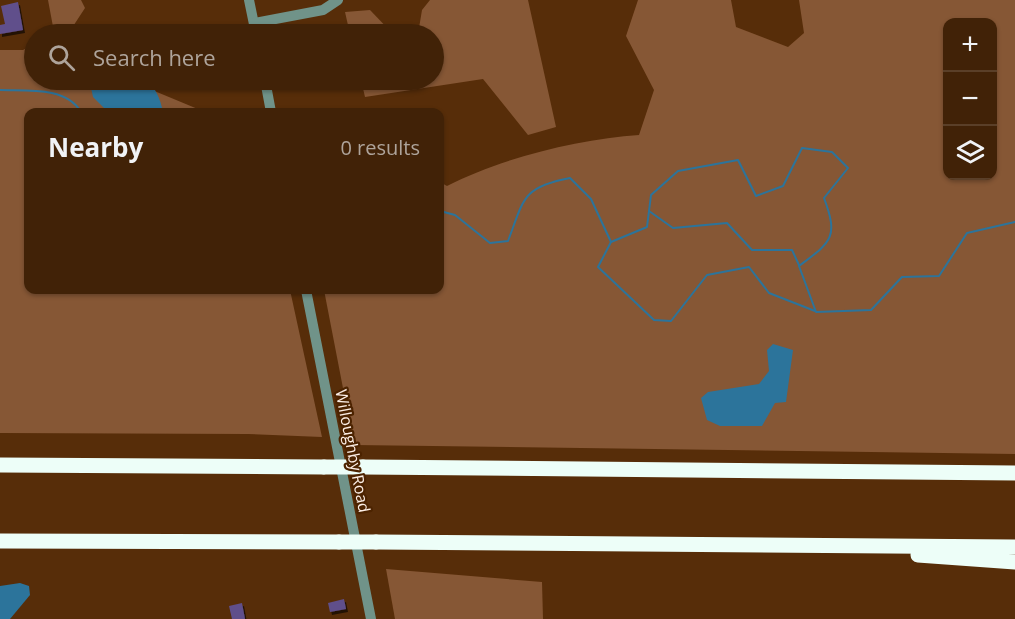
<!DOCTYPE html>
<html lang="en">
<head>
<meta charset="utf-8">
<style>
	body { margin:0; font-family:"Open Sans",sans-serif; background:#482a11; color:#f1f3f6 }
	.controls { position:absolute; right:18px; top:18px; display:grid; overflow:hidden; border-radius:12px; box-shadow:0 2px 4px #0004 }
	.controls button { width:54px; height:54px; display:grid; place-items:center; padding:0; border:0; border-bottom:2px solid #5a3f28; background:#412207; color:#f1f3f6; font:30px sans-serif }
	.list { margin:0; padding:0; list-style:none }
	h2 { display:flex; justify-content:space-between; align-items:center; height:78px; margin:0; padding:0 24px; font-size:26px }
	h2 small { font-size:20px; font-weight:400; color:#aea49b }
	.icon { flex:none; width:33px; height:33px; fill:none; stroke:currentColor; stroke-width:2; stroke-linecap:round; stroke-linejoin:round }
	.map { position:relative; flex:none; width:1015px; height:619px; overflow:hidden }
	.search { position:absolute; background:#412207; box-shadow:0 2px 4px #0004; left:24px; top:24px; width:420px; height:66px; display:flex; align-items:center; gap:15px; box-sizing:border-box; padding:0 21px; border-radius:33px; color:#aea49b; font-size:22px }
	.panel { position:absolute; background:#412207; box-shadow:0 2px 4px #0004; left:24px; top:108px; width:420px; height:186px; border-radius:12px }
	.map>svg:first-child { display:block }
	.green { fill:#865735; fill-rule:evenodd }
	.water { fill:#2c749b }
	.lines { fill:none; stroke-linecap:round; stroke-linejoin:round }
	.stream { stroke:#2c749b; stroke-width:2 }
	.building { fill:#604f8b; filter:url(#shadow) }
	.minor { stroke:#709389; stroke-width:10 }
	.highway { stroke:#edfef8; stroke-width:15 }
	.highway-bridge { stroke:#edfef8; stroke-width:15 }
	.labels { text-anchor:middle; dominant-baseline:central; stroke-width:4.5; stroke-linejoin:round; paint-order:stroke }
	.street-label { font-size:16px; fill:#fceee5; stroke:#4c2300 }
</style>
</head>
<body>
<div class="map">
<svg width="1015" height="619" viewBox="0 0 1015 619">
	<defs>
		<filter id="shadow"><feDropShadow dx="2" dy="3" stdDeviation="0" flood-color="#0009"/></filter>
	</defs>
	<rect width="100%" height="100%" fill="#572d09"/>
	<g class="green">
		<path d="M48 0H81L85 8 68 34H50L54 32Z"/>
		<path d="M430 0H528L556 127 528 135 483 79 365 97 361 80H434V34H418L422 10Z"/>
		<path d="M638 0H731L736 27 788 47 804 33 799 0H1015V454L354 445 324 290H440V182L447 186C501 158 579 139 639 135L654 90 626 36ZM948 22H992V176H948Z"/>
		<path d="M370 10 393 34H350L345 12Z"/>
		<path d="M34 44V80H128L205 112H28V290H290L322 437 248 434 0 433V50H23Z"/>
		<path d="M386 569 542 582 543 619H395Z"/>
	</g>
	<g class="water">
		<path d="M94 80H144C156 86 160 99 163 112H108L93 97 90 83Z"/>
		<path d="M773 344 793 350 786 402 775 403 762 426H720L707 420 701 398 708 392 759 384 769 371 767 350Z"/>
		<path d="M20 583 29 586 30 595 10 619H0V586Z"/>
	</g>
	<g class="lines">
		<g class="stream">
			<path d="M0 90C26 91 66 86 81 112"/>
			<path d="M440 211 455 215 490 243 508 241C524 199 522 187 570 178L591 199 611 242 647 227 651 195 678 171 738 160 756 196 783 186 802 148 832 152 848 168 824 198C839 238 831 242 799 266L816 312 871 310 902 277 939 276 967 233 1015 222"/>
			<path d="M649 211 673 228 727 223 752 250H792L799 265"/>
			<path d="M611 242 598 267 654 320 671 321 707 275 749 267 769 293 815 311"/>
		</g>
	</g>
	<g class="building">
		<path d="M18 2 23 30 0 34V25L5 24 1 6Z"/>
		<path d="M344 599 346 609 330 612 328 603Z"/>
		<path d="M242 603 245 619H232L229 606Z"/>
	</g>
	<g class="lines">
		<g class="minor">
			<path d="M249 0 256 34"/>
			<path d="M254 23 323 10 338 0"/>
			<path d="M265 80 271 112"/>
			<path d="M306 290 371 619"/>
		</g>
		<g class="highway">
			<path d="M0 465 324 467"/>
			<path d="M363 467 1015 473"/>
			<path d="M0 541 339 542"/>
			<path d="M376 542 1015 547"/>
			<path d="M918 555 1015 562"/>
		</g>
		<g class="highway-bridge">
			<path d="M324 467H363"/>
			<path d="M339 542H376"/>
		</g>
	</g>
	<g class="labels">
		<g class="street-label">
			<text transform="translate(353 451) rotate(79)">Willoughby Road</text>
		</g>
	</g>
</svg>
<div class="controls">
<button>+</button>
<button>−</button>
<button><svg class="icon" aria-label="layers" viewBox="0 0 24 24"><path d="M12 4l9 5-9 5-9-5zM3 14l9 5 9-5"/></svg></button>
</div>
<div class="search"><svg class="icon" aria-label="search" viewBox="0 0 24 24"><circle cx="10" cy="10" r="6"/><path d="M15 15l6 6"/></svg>Search here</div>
<section class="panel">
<h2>Nearby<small>0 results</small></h2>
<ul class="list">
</ul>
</section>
</div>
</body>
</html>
